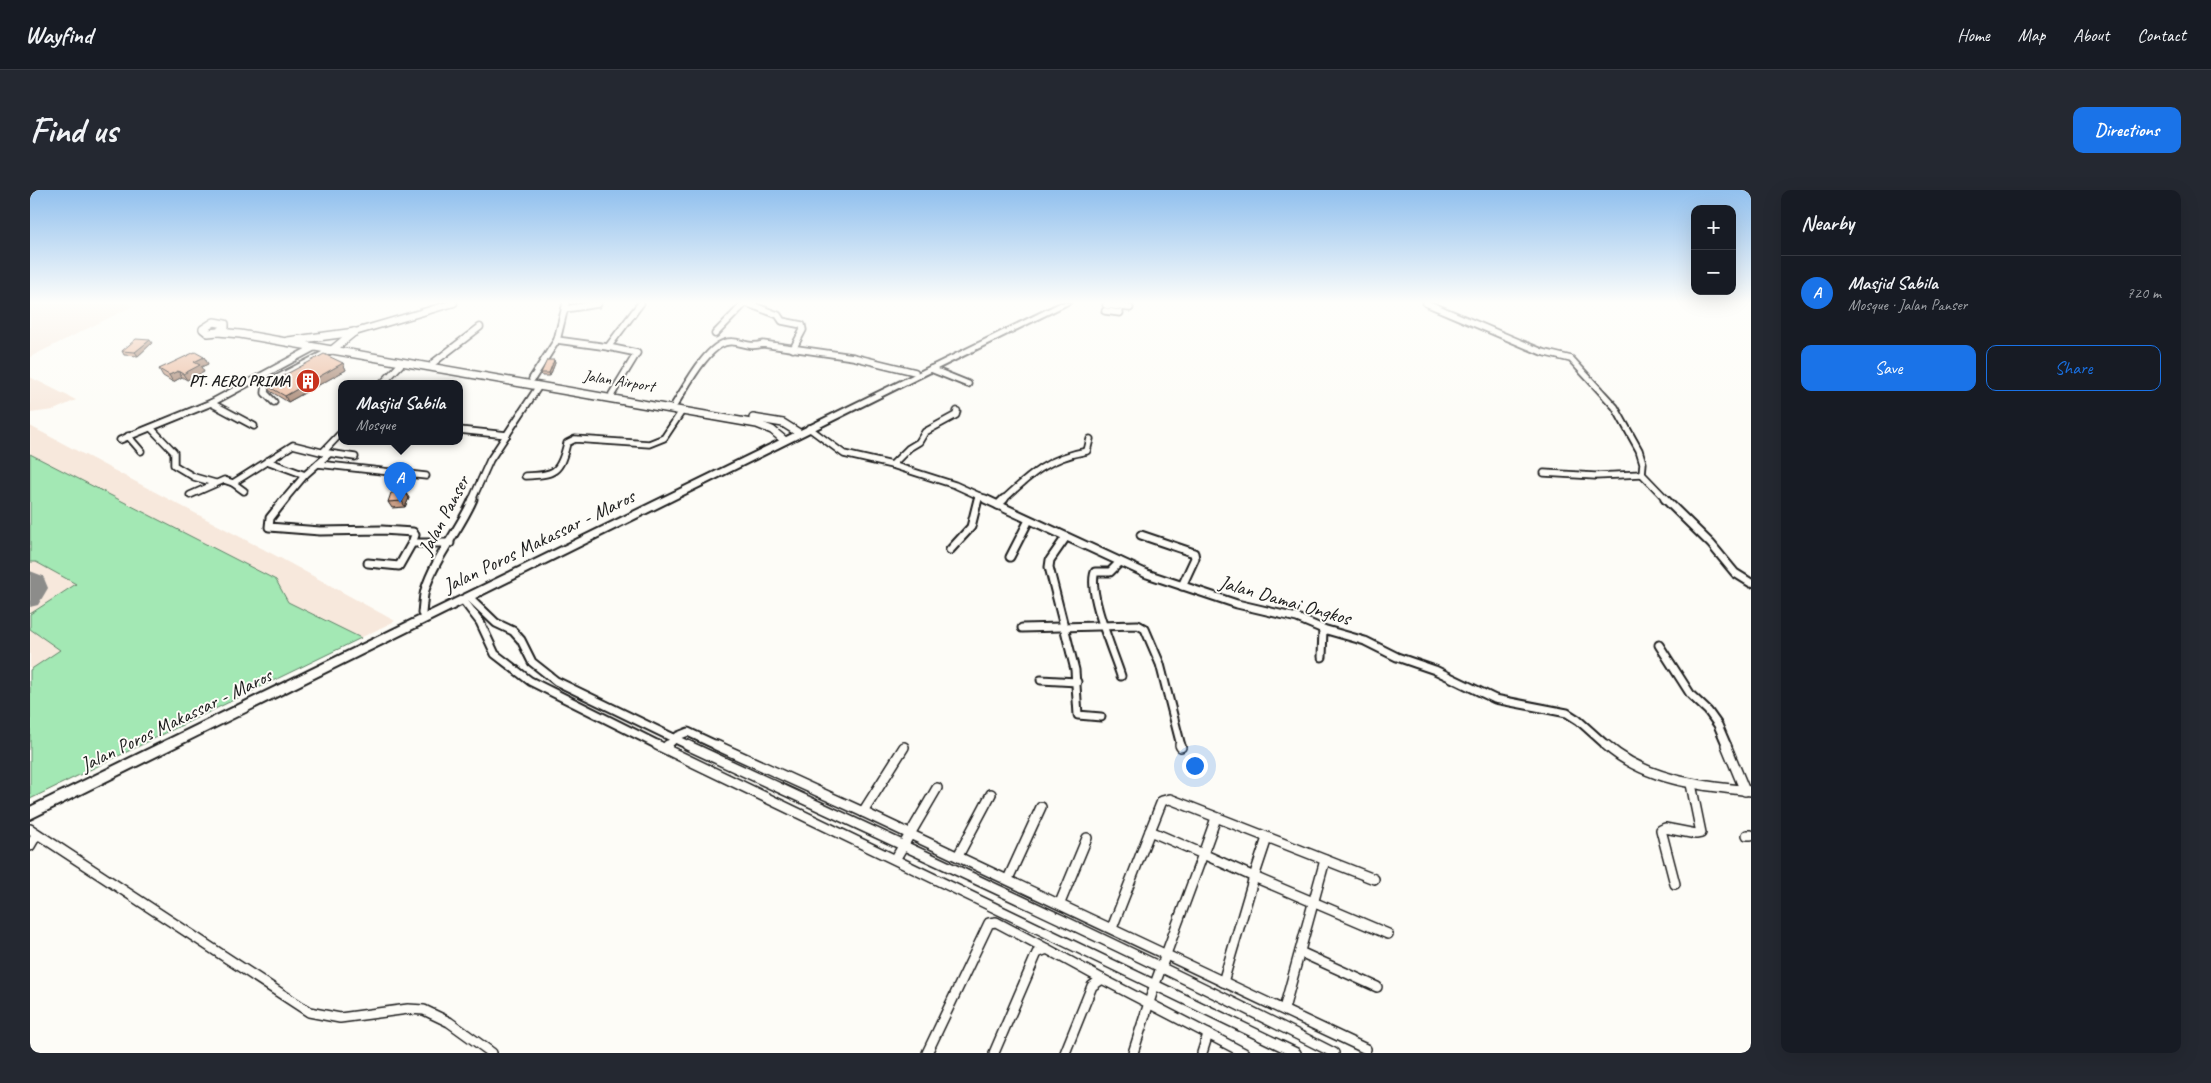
<!DOCTYPE html>
<html lang="en">
<head>
<meta charset="utf-8">
<style>
	body { margin:0; font-family:Caveat,sans-serif; background:#242831; color:#f1f3f6 }
	.controls { position:absolute; right:15px; top:15px; display:grid; overflow:hidden; border-radius:10px; box-shadow:0 5px 20px #0002 }
	.controls button { width:45px; height:45px; display:grid; place-items:center; padding:0; border:0; border-bottom:1px solid #363941; background:#171b24; color:#f1f3f6; font:25px sans-serif }
	.you { position:absolute; left:1164px; top:575px; width:18px; height:18px; margin:-12px; border:4px solid #fff; border-radius:50%; background:#1a73e8; box-shadow:0 0 0 8px #1a73e833 }
	.badge { display:grid; place-items:center; width:32px; height:32px; border-radius:50%; background:#1a73e8; color:#fff; font-size:16px; font-weight:700 }
	.pin { position:absolute; translate:-50% -41px; filter:drop-shadow(0 1px 2px #0008) }
	.pin::after { content:''; position:absolute; top:26px; width:18px; height:15px; background:inherit; clip-path:polygon(0 0,100% 0,50% 100%) }
	.popup { position:absolute; left:308px; top:190px; width:125px; height:65px; box-sizing:border-box; display:grid; place-content:center; border-radius:10px; background:#171b24; filter:drop-shadow(0 1px 4px #0005); font-size:16px; white-space:nowrap; color:#9ea1a6 }
	.popup b { font-size:19px; color:#f1f3f6 }
	.popup::after { content:''; position:absolute; left:50%; top:100%; margin-left:-10px; border:10px solid transparent; border-top-color:#171b24 }
	.list { margin:0; padding:0; list-style:none }
	h2 { display:flex; justify-content:space-between; align-items:center; height:65px; margin:0; padding:0 20px; font-size:21px }
	h2 small { font-size:16px; font-weight:400; color:#9ea1a6 }
	.list li { display:grid; grid-template-columns:32px 1fr auto; gap:15px; align-items:center; box-sizing:border-box; height:75px; padding:0 20px; border-top:1px solid #363941 }
	.list b { display:block; font-size:19px; white-space:nowrap }
	.list p { margin:0; font-size:16px; white-space:nowrap; color:#9ea1a6 }
	.list em { font-size:16px; font-style:normal; color:#9ea1a6 }
	.actions { display:flex; gap:10px; padding:15px 20px }
	.actions a { flex:1; padding:11px 0; border:1px solid #1a73e8; border-radius:10px; text-align:center; font-size:18px; color:#1a73e8 }
	.actions .main { background:#1a73e8; color:#fff }
	.map { position:relative; flex:none; width:1721px; height:863px; overflow:hidden; border-radius:10px }
	header { display:flex; align-items:center; gap:30px; box-sizing:border-box; height:70px; padding:0 25px; background:#171b24; border-bottom:1px solid #363941 }
	header strong { font-size:24px }
	nav { display:flex; gap:28px; margin-inline-start:auto; font-size:18px }
	.intro { display:flex; align-items:center; justify-content:space-between; box-sizing:border-box; height:120px; padding:0 30px }
	h1 { margin:0; font-size:35px }
	.button { padding:12px 22px; border-radius:10px; background:#1a73e8; color:#fff; font-size:18px; font-weight:700 }
	main { display:flex; gap:30px; padding:0 30px }
	aside { flex:1; background:#171b24; border-radius:10px; box-shadow:0 5px 20px #0002 }
	.map>svg:first-child { display:block }
	.built { fill:#f7e8dc }
	.green { fill:#a3e8b4; stroke:#608268 }
	.lines { fill:none; stroke-linecap:round; stroke-linejoin:round }
	.taxiway { fill:#8c8c8a; fill-rule:evenodd }
	.minor-far2-casing { stroke:#1c1c1c; stroke-width:9 }
	.minor-far1-casing { stroke:#1c1c1c; stroke-width:11 }
	.minor-casing { stroke:#1c1c1c; stroke-width:12 }
	.tertiary-casing { stroke:#1c1c1c; stroke-width:10 }
	.trunk-casing { stroke:#1c1c1c; stroke-width:4 }
	.minor-far2 { stroke:#fdfcf7; stroke-width:5.5 }
	.minor-far1 { stroke:#fdfcf7; stroke-width:7 }
	.minor { stroke:#fdfcf7; stroke-width:9 }
	.tertiary { stroke:#fdfcf7; stroke-width:7 }
	.trunk { fill:#fdfcf7; fill-rule:evenodd }
	.wall { fill:#c99e86; stroke:#1c1c1c }
	.shaded-wall { fill:#a4816d; stroke:#1c1c1c }
	.building { fill:#eab89c; stroke:#1c1c1c }
	.labels { text-anchor:middle; dominant-baseline:central; stroke-width:4; stroke-linejoin:round; paint-order:stroke }
	.far-poi-label { font-size:16px; font-weight:bold; fill:#1c1c1c; stroke:#fdfcf7; text-anchor:end }
	.far-street-label { font-size:16px; fill:#1c1c1c; stroke:#fdfcf7 }
	.street-label { font-size:20px; fill:#1c1c1c; stroke:#fdfcf7 }
</style>
</head>
<body>
<header>
<strong>Wayfind</strong>
<nav><a>Home</a><a>Map</a><a>About</a><a>Contact</a></nav>
</header>
<div class="intro"><h1>Find us</h1><a class="button">Directions</a></div>
<main>
<div class="map">
<svg width="1721" height="863" viewBox="0 0 1721 863">
	<rect width="100%" height="100%" fill="#fdfcf7"/>
	<filter id="ink" filterUnits="userSpaceOnUse"><feTurbulence type="fractalNoise" baseFrequency=".02" numOctaves="2"/><feDisplacementMap in="SourceGraphic" scale="10" xChannelSelector="R" yChannelSelector="G"/><feConvolveMatrix kernelMatrix="1 2 1 2 8 2 1 2 1" color-interpolation-filters="sRGB"/></filter>
	<g filter="url(#ink)">
		<g class="built">
			<path d="M0 113H96L103 116 0 167Z"/>
			<path d="M0 187 46 210 24 220 0 223Z"/>
			<path d="M0 236 252 369 365 431 0 610Z"/>
		</g>
		<path class="green" d="M0 264 246 390 258 412 331 448 0 609V480L30 460 0 439V424L46 394 6 372H0Z"/>
		<g class="lines">
			<path class="taxiway" d="M0 381 13 386 18 398 8 415 0 417Z"/>
			<g class="minor-far2-casing">
				<g id="minor-far2">
					<path d="M716 113 748 125 752 131 772 135 773 140 763 159"/>
					<path d="M1077 113 1076 115 1100 118"/>
					<path d="M1396 113 1512 162 1541 169 1585 217 1609 260 1613 273 1612 284 1637 310"/>
					<path d="M535 119 568 114"/>
					<path d="M1075 121 1090 123"/>
					<path d="M325 142 424 113"/>
					<path d="M685 144 715 113"/>
					<path d="M527 150 578 157"/>
					<path d="M403 173 450 137"/>
					<path d="M901 179 938 194"/>
					<path d="M502 189 527 150 536 113"/>
					<path d="M352 194 372 173"/>
					<path d="M582 204 607 163 578 157 611 113"/>
					<path d="M244 212 235 203 236 194 302 160"/>
					<path d="M181 213 224 236"/>
					<path d="M645 214C656 197 677 155 698 152 711 150 717 159 733 154L823 167 885 182"/>
					<path d="M121 238 144 262V275L164 287 185 293"/>
					<path d="M779 238 814 264 862 275 925 295 958 310"/>
					<path d="M429 240 477 245"/>
					<path d="M98 246 111 261"/>
					<path d="M90 250 181 213 285 157"/>
					<path d="M293 262 311 243"/>
					<path d="M298 263 325 267"/>
					<path d="M237 271 275 285"/>
					<path d="M288 274 396 286"/>
					<path d="M862 275 879 258 889 252 895 242 926 225 927 221"/>
					<path d="M1514 283 1565 286 1612 284"/>
					<path d="M495 286C525 285 530 283 537 253L545 249 619 254 634 248 652 221"/>
					<path d="M203 293 214 301"/>
					<path d="M160 305 194 290 203 293 263 255 299 264 275 285 254 310"/>
					<path d="M442 310 460 270 509 196"/>
					<path d="M948 310 949 306"/>
					<path d="M973 310C1001 284 1018 268 1057 261L1060 249"/>
				</g>
			</g>
			<g class="minor-far1-casing">
				<g id="minor-far1">
					<path d="M255 309 240 328 239 337 290 341 352 340 383 342 385 345 382 353H420"/>
					<path d="M955 309 1117 384 1207 414 1267 428 1293 439 1335 451 1367 467 1405 480 1465 509 1537 523 1548 530 1577 556"/>
					<path d="M1635 309 1681 354 1705 383 1721 393"/>
					<path d="M968 315 974 309"/>
					<path d="M1111 345 1164 363 1165 368 1152 396"/>
					<path d="M1036 347 1020 370 1019 377 1045 480 1048 525 1071 527"/>
					<path d="M920 360 941 337 948 309"/>
					<path d="M980 367 999 330"/>
					<path d="M1090 372 1080 382H1065C1057 402 1084 464 1091 486"/>
					<path d="M338 373 369 376 382 353"/>
					<path d="M439 407 466 433 483 441 491 450 502 472 526 491 660 556"/>
					<path d="M433 410 450 432 465 464 500 491 630 556"/>
					<path d="M392 423C393 415 393 407 395 400 405 367 430 340 443 309"/>
					<path d="M992 438 1108 435 1115 439 1130 474 1151 556"/>
					<path d="M1629 455 1661 505 1678 521 1688 535 1697 556"/>
					<path d="M1292 467 1293 439"/>
					<path d="M1011 490 1047 492"/>
					<path d="M637 556 648 546 658 542 688 556"/>
				</g>
			</g>
			<g class="minor-casing">
				<g id="minor">
					<path d="M627 555 1266 863"/>
					<path d="M657 555C874 656 1091 755 1304 863"/>
					<path d="M686 555 833 622"/>
					<path d="M1150 555 1151 557"/>
					<path d="M1576 555C1615 590 1670 596 1721 601"/>
					<path d="M1696 555 1715 601"/>
					<path d="M874 557 833 622 1336 859"/>
					<path d="M635 558 638 555"/>
					<path d="M1186 628 1173 664 1224 687 1237 648"/>
					<path d="M0 639 279 822 310 828 378 819 394 820 419 832 462 863"/>
					<path d="M1120 641 1132 611 1140 609 1344 689"/>
					<path d="M1717 645H1721"/>
					<path d="M0 656 7 644"/>
					<path d="M928 666 961 604"/>
					<path d="M866 668 907 598"/>
					<path d="M978 689 1011 617"/>
					<path d="M1645 694 1631 640 1635 638 1666 644 1671 643 1661 594"/>
					<path d="M1030 713 1057 648"/>
					<path d="M1082 738 1120 641 1173 664 1125 794 1103 863"/>
					<path d="M1270 762 1347 797"/>
					<path d="M1193 792 1224 687 1358 744"/>
					<path d="M1254 819 1295 670"/>
					<path d="M1178 844 1214 863"/>
					<path d="M897 863 959 733 966 732 1017 759"/>
					<path d="M964 863 1007 763 1017 759 1072 789"/>
					<path d="M1035 863 1062 796 1072 789 1178 844 1172 863"/>
				</g>
			</g>
			<g class="tertiary-casing">
				<g id="tertiary">
					<path d="M184 132 195 134V138L188 142 178 143 173 139Z"/>
					<path d="M188 142 210 144 727 234 742 240 754 250"/>
					<path d="M258 151 325 142"/>
					<path d="M302 160 324 142"/>
					<path d="M723 228 753 233 769 243"/>
				</g>
			</g>
			<g class="trunk-casing">
				<path id="trunk" d="M1030 113H1040L0 629V617Z"/>
			</g>
			<use href="#minor-far2" class="minor-far2"/>
			<use href="#minor-far1" class="minor-far1"/>
			<use href="#minor" class="minor"/>
			<use href="#tertiary" class="tertiary"/>
			<use href="#trunk" class="trunk"/>
		</g>
		<g class="wall">
			<path d="M122 153 108 166 94 165 92 161Z"/>
			<path d="M174 167 178 174 171 177 174 182 157 190 152 187 143 192 133 186 129 179Z"/>
			<path d="M524 170 525 173 520 186H512L511 183Z"/>
			<path d="M313 173 316 180 258 212 240 201 236 195Z"/>
			<path d="M375 302 379 308 375 317 362 318 358 312Z"/>
		</g>
		<g class="shaded-wall">
			<path d="M120 150 122 153 108 166 105 162Z"/>
			<path d="M174 167 178 174 171 177 174 182 157 190 153 184 164 172Z"/>
			<path d="M524 170 525 173 520 186 519 183Z"/>
			<path d="M313 173 316 180 258 212 255 206Z"/>
			<path d="M148 181 152 187 143 192 139 185Z"/>
			<path d="M375 302 379 308 375 317 372 311Z"/>
		</g>
		<g class="building">
			<path d="M106 149 120 150 105 162 92 161Z"/>
			<path d="M165 162 174 167 164 172 170 175 153 184 148 181 139 185 129 179Z"/>
			<path d="M294 164 313 173 255 206 236 195Z"/>
			<path d="M517 170H524L519 183H511Z"/>
			<path d="M375 302 372 311 358 312 361 303Z"/>
		</g>
	</g>
	<linearGradient id="sky" x2="0" y2="1"><stop stop-color="#91c0ee"/><stop offset="0.48" stop-color="#fefefb"/><stop offset="1" stop-color="#fefefb" stop-opacity="0"/></linearGradient>
	<rect width="1721" height="234" fill="url(#sky)"/>
	<defs>
		<g id="building-disc" transform="scale(1.25)"><circle r="9.5" fill="#c8321e" stroke="#fdfcf7"/><path d="M-4-6H4V6H1V3H-1V6H-4ZM-2.5-4.3h1.7v1.8h-1.7ZM.8-4.3h1.7v1.8H.8ZM-2.5-1h1.7V.8h-1.7ZM.8-1h1.7V.8H.8Z" fill="#fff"/></g>
	</defs>
	<g fill-rule="evenodd">
		<use href="#building-disc" x="278" y="191"/>
	</g>
	<g class="labels">
		<g class="far-poi-label">
			<text x="260" y="191">PT. AERO PRIMA</text>
		</g>
		<g class="far-street-label">
			<text transform="translate(589 191) rotate(9)">Jalan Airport</text>
		</g>
		<g class="street-label">
			<text transform="translate(414 325) rotate(-62)">Jalan Panser</text>
			<text transform="translate(509 351) rotate(-26)">Jalan Poros Makassar - Maros</text>
			<text transform="translate(1255 410) rotate(16)">Jalan Damai Ongkos</text>
			<text transform="translate(146 530) rotate(-26)">Jalan Poros Makassar - Maros</text>
		</g>
	</g>
</svg>
<div class="controls">
<button>+</button>
<button>−</button>
</div>
<div class="you"></div>
<div class="pin badge" style="left:370px;top:313px">A</div>
<div class="popup"><b>Masjid Sabila</b>Mosque</div>
</div>
<aside>
<h2>Nearby<small></small></h2>
<ul class="list">
<li><span class="badge">A</span><div><b>Masjid Sabila</b><p>Mosque · Jalan Panser</p></div><em>720 m</em></li>
</ul>
<div class="actions"><a class="main">Save</a><a>Share</a></div>
</aside>
</main>
</body>
</html>
